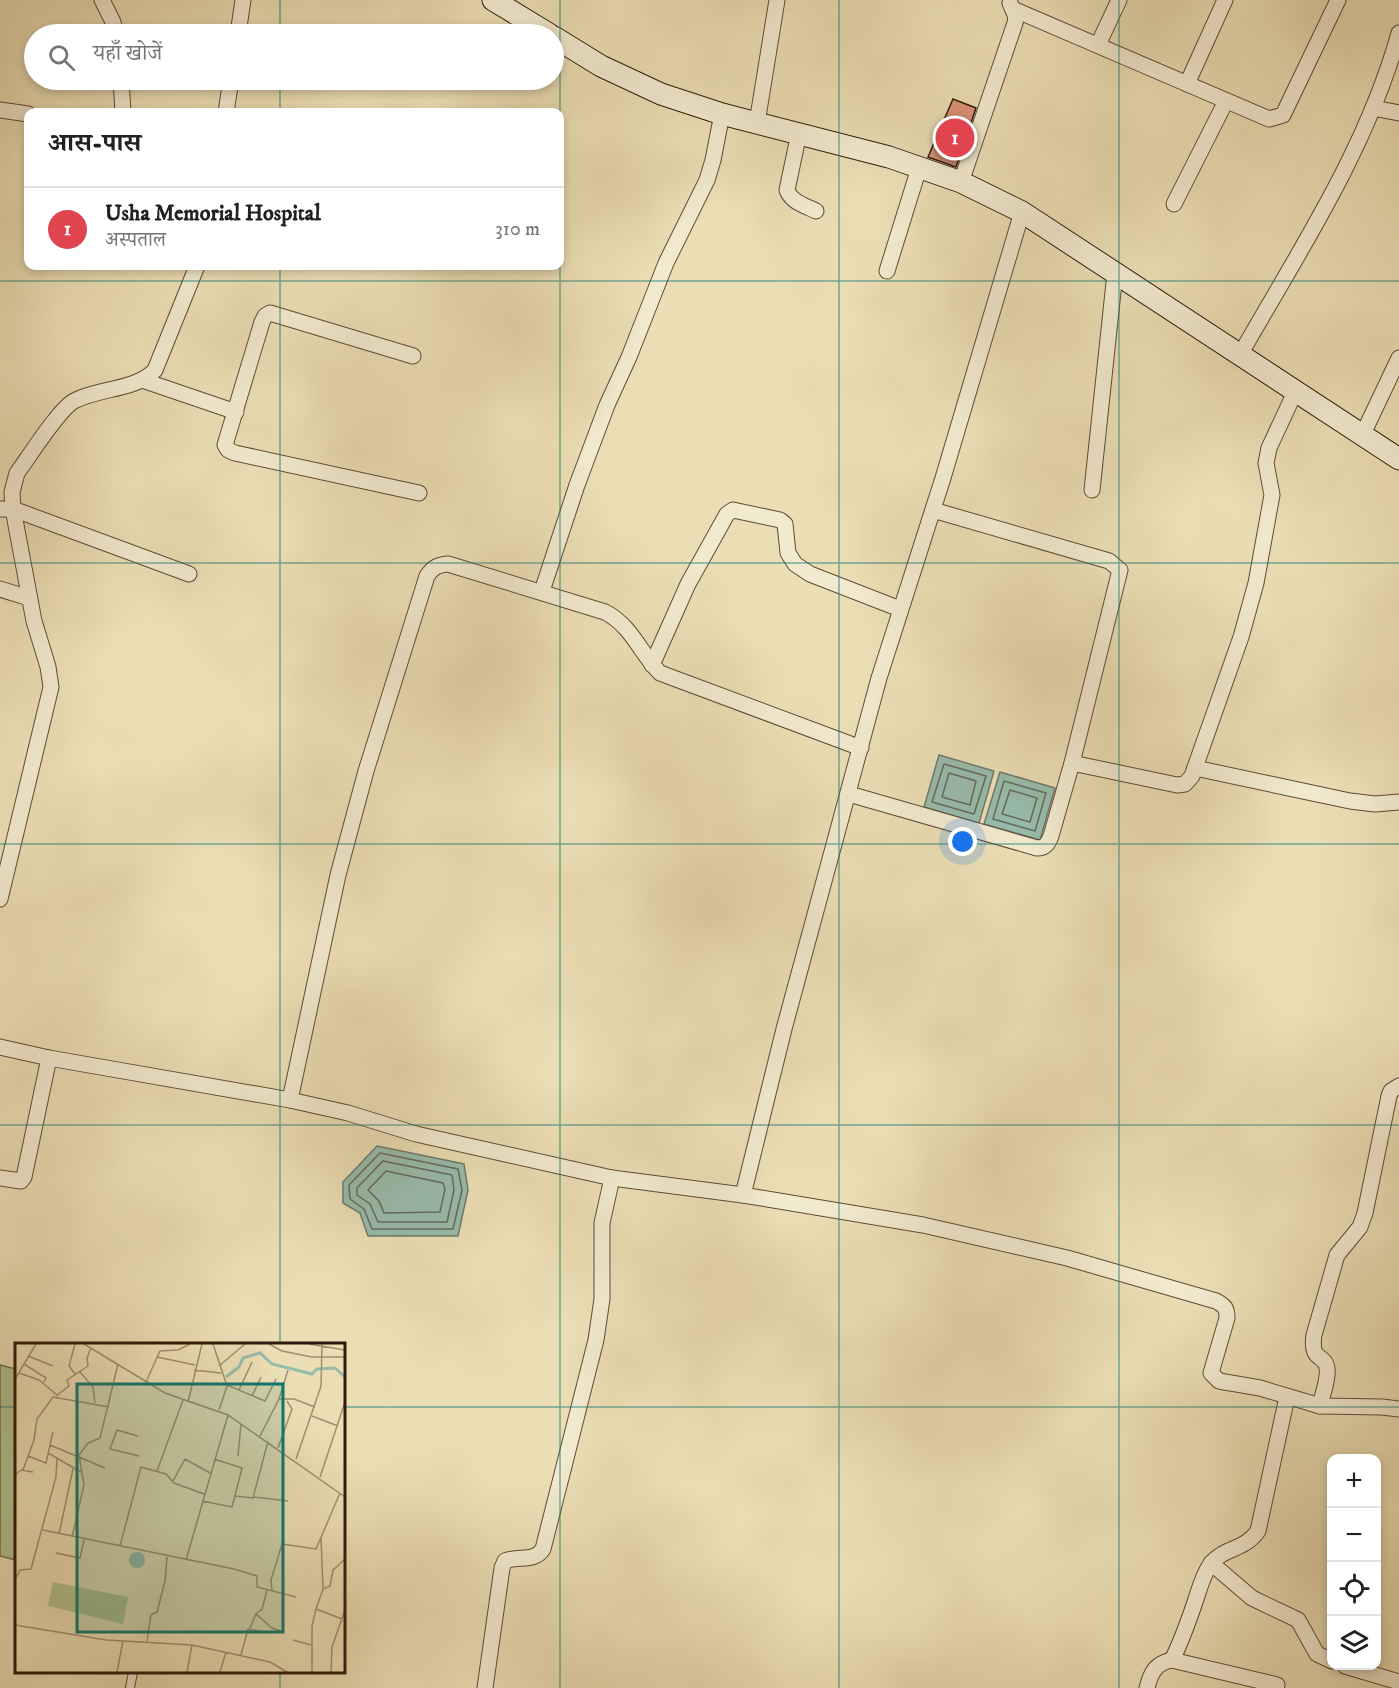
<!DOCTYPE html>
<html lang="hi">
<head>
<meta charset="utf-8">
<style>
	body { margin:0; font-family:"IM FELL DW Pica","Noto Serif Devanagari",serif; background:#f2f2f2; color:#202124 }
	.controls { position:absolute; right:18px; bottom:18px; display:grid; overflow:hidden; border-radius:12px; box-shadow:0 3px 9px #0003 }
	.controls button { width:54px; height:54px; display:grid; place-items:center; padding:0; border:0; border-bottom:2px solid #e0e0e0; background:#fff; color:#202124; font:30px sans-serif }
	.you { position:absolute; left:963px; top:842px; width:21px; height:21px; margin:-15px; border:4px solid #fff; border-radius:50%; background:#1a73e8; box-shadow:0 0 0 9px #1a73e833 }
	.badge { display:grid; place-items:center; width:39px; height:39px; border-radius:50%; background:#111827; color:#fff; font-size:20px; font-weight:700 }
	.pin { position:absolute; translate:-50% -50%; border:3px solid #fff; box-shadow:0 2px 6px #0006 }
	.list { margin:0; padding:0; list-style:none }
	h2 { display:flex; justify-content:space-between; align-items:center; height:78px; margin:0; padding:0 24px; font-size:26px }
	h2 small { font-size:20px; font-weight:400; color:#757577 }
	.list li { display:grid; grid-template-columns:39px 1fr auto; gap:18px; align-items:center; box-sizing:border-box; height:84px; padding:0 24px; border-top:2px solid #e0e0e0 }
	.list b { display:block; font-size:22px; white-space:nowrap }
	.list p { margin:0; font-size:20px; white-space:nowrap; color:#757577 }
	.list em { font-size:20px; font-style:normal; color:#757577 }
	.icon { flex:none; width:33px; height:33px; fill:none; stroke:currentColor; stroke-width:2; stroke-linecap:round; stroke-linejoin:round }
	.map { position:relative; flex:none; width:1399px; height:1688px; overflow:hidden }
	.search { position:absolute; background:#fff; box-shadow:0 3px 9px #0003; left:24px; top:24px; width:540px; height:66px; display:flex; align-items:center; gap:15px; box-sizing:border-box; padding:0 21px; border-radius:33px; color:#757577; font-size:22px }
	.panel { position:absolute; background:#fff; box-shadow:0 3px 9px #0003; left:24px; top:108px; width:540px; height:162px; border-radius:12px }
	.map>svg:first-child { display:block }
	.green { fill:#b1c292; stroke:#706e4e; stroke-width:1.5 }
	.water { fill:#98bcac; stroke:#6e7b6c; stroke-width:1.5 }
	.lines { fill:none; stroke-linecap:round; stroke-linejoin:round }
	.shore { stroke:#646a5c; stroke-width:1.5 }
	.building { fill:#dc937a; stroke:#30190b; stroke-width:1.5 }
	.lane-casing { stroke:#5f4a36; stroke-width:10 }
	.street-casing { stroke:#5f4a36; stroke-width:17 }
	.secondary-casing { stroke:#30190b; stroke-width:23 }
	.lane { stroke:#f2eacf; stroke-width:8 }
	.street { stroke:#f2eacf; stroke-width:15 }
	.secondary { stroke:#f2eacf; stroke-width:21 }
	.grid { fill:none; stroke:#0f766e; stroke-width:1.5; stroke-opacity:0.55 }
	.inset-river { fill:none; stroke:#98bcac; stroke-width:3 }
	.inset-road { fill:none; stroke:#a08f71; stroke-width:1.5 }
	.view { fill:#0f766e; fill-opacity:0.15; stroke:#0f766e; stroke-width:3 }
	.inset-edge { fill:none; stroke:#30190b; stroke-width:3 }
</style>
</head>
<body>
<div class="map">
<svg width="1399" height="1688" viewBox="0 0 1399 1688">
	<rect width="100%" height="100%" fill="#ebdeb5"/>
	<filter id="stains"><feTurbulence type="fractalNoise" baseFrequency=".00333" numOctaves="4"/><feColorMatrix values="0 0 0 0 .2 0 0 0 0 .09 0 0 0 0 .02 0 0 0 .5 -.17"/></filter>
	<radialGradient id="worn" r=".72"><stop offset=".6" stop-color="#630" stop-opacity="0"/><stop offset="1" stop-color="#630" stop-opacity=".3"/></radialGradient>
	<path class="green" d="M0 1365 16 1369V1560L0 1556Z"/>
	<g class="water">
		<path d="M939 755 994 771 979 823 924 807Z"/>
		<path d="M1000 772 1055 788 1040 840 984 824Z"/>
		<path d="M377 1146 464 1164 468 1190 458 1236H368L360 1213 343 1203V1182Z"/>
	</g>
	<g class="lines">
		<g class="shore">
			<path d="M944 764 986 776 974 814 932 802Z"/>
			<path d="M949 773 976 781 970 805 942 797Z"/>
			<path d="M1004 781 1046 793 1035 831 993 819Z"/>
			<path d="M1010 790 1037 798 1030 822 1002 814Z"/>
			<path d="M380 1153 458 1169 462 1190 453 1229H372L364 1209 350 1199 349 1185Z"/>
			<path d="M383 1161 452 1175 454 1190 447 1222H378L370 1204 357 1195V1188Z"/>
			<path d="M386 1171 443 1183 445 1189 440 1212 384 1213 379 1201 368 1190Z"/>
		</g>
	</g>
	<path class="building" d="M953 99 976 108 956 167 928 157Z"/>
	<g class="lines">
		<g class="lane-casing">
			<path id="lane" d="M130 1688 133 1672"/>
		</g>
		<g class="street-casing">
			<g id="street">
				<path d="M102 0 113 22 116 34"/>
				<path d="M1013 9 1269 119 1283 115 1338 0"/>
				<path d="M238 34 243 0"/>
				<path d="M1098 45 1119 0"/>
				<path d="M121 80 123 112"/>
				<path d="M1187 84 1225 0"/>
				<path d="M1373 108 1399 113"/>
				<path d="M0 110 28 114"/>
				<path d="M226 112 231 80"/>
				<path d="M757 123 777 0"/>
				<path d="M799 133 787 190C791 202 806 206 816 211"/>
				<path d="M961 182 1015 23 1016 17 1010 3"/>
				<path d="M1174 204 1226 101"/>
				<path d="M887 271 919 168"/>
				<path d="M1240 355C1299 251 1367 149 1399 33"/>
				<path d="M413 356 270 313 265 316 262 322 225 445 228 450 235 453 419 493"/>
				<path d="M142 380 236 412"/>
				<path d="M1362 436 1399 358"/>
				<path d="M1092 490 1115 273"/>
				<path d="M0 509H13L189 574"/>
				<path d="M0 589 29 598"/>
				<path d="M542 591 577 485 607 405 629 357 666 263 707 180 713 160 722 114"/>
				<path d="M652 665 688 584 727 514 733 510 780 520 785 524 788 553 795 564 810 574 900 609"/>
				<path d="M1072 763 1177 785 1185 784 1192 776 1241 637 1256 583 1272 495 1266 463 1269 448 1295 392"/>
				<path d="M1195 768 1350 801 1375 804 1399 802"/>
				<path d="M849 794 1037 848C1045 848 1048 844 1051 836L1072 763 1120 570 1109 561 933 510"/>
				<path d="M0 899 51 687 48 667 34 621 13 509 12 492 17 473C29 457 59 409 74 401 98 388 137 390 155 370L197 266"/>
				<path d="M0 1047 49 1058 290 1100 348 1113 416 1134 612 1178 743 1195 923 1225 1067 1258 1216 1301C1225 1306 1227 1308 1227 1318L1211 1373 1219 1381 1260 1388 1320 1406 1382 1407 1399 1409"/>
				<path d="M290 1100 338 875 366 771 427 576C433 567 438 565 448 564L605 612C632 626 640 653 660 673L861 748"/>
				<path d="M0 1178 21 1181 24 1177 49 1058"/>
				<path d="M743 1195 784 1029 879 678 943 478 1022 212"/>
				<path d="M1320 1406C1322 1395 1329 1379 1327 1368 1325 1353 1310 1363 1314 1335L1337 1255 1360 1227 1365 1213 1389 1096 1391 1091 1399 1086"/>
				<path d="M1211 1563 1252 1598 1298 1620 1317 1654 1332 1661"/>
				<path d="M1172 1660C1182 1640 1189 1620 1196 1599 1200 1587 1203 1575 1210 1565 1223 1547 1244 1551 1258 1531L1287 1397"/>
				<path d="M1345 1666 1399 1682"/>
				<path d="M485 1688 502 1568 505 1561C519 1555 534 1563 543 1549L596 1340 602 1299V1223L612 1178"/>
				<path d="M1147 1688C1151 1672 1156 1663 1172 1660L1277 1685"/>
			</g>
		</g>
		<g class="secondary-casing">
			<g id="secondary">
				<path d="M493 0 549 34"/>
				<path d="M554 37 601 66 661 94 722 114 889 157 961 182 1022 212 1399 459"/>
			</g>
		</g>
		<use href="#lane" class="lane"/>
		<use href="#street" class="street"/>
		<use href="#secondary" class="secondary"/>
	</g>
	<path class="grid" d="M280 0V34M560 0V1688M839 0V1688M1119 0V1688M280 80V112M280 266V1344M0 281H1399M0 563H1399M0 844H1399M0 1125H1399M0 1407H16M344 1407H1399M280 1672V1688"/>
	<g transform="translate(15 1343)">
		<rect width="330" height="330" fill="#ebdeb5"/>
		<path d="M38 239 113 254 108 281 33 263Z" fill="#b1c292"/>
		<path d="M114 217a8 8 0 1 1 16 0a8 8 0 1 1-16 0Z" fill="#98bcac"/>
		<path class="inset-river" d="M211 34 224 24 228 15 245 10 257 21 297 31 302 26 320 25 330 34"/>
		<path class="inset-road" d="M60 1 54 23 61 32M69 1 150 50 213 72 330 154M198 1 212 43 204 67M254 1 267 8 297 14H330M294 1 330 7M13 13 38 23M142 14 180 22M9 21 31 35 29 39M204 23 230 1M179 27 206 30M65 29 78 44 80 60M4 30 24 37 42 52M0 36 21 1M131 39 145 8 163 7 175 1M212 42 250 58 261 36M224 47 237 19M41 53 54 43 52 37 73 23 72 15 76 5M237 53 246 34M264 56H279L300 64M173 59 187 1M297 73 323 83M123 93 102 87 95 106 124 113M245 93 264 56 273 27M35 102 90 125M263 105 277 66 272 58M33 110 66 129M13 113 31 120 38 89M223 113 226 81M281 116 306 43 307 1M8 127 19 97 22 76 38 54 94 64M142 128 168 57M0 132 6 127 18 129M305 134 330 59M158 138 170 116 195 130M220 153 238 155 253 98M238 154 273 158M187 158 217 164 227 125 199 116M28 187 219 226 242 233V244L281 254M44 191 58 126M57 194 69 142 64 112 73 100 85 95 103 21M306 194 308 246M105 203 126 124 151 131 159 140 189 151M41 210 65 215 69 197M171 217 213 72M0 237 5 227 16 226 41 134 42 116M257 248 256 237 267 201 301 206 325 150M301 266 327 276M241 271 257 285 269 289M0 282 91 297 177 302 255 319 272 329M235 285 241 271 247 266 252 247M278 297 296 302M132 298 136 272 142 269 150 238 152 214M226 312 233 286 250 289M102 329 108 298M172 329 177 302M205 329 211 309M297 329V283L301 266 308 246 315 243 318 227 330 216M316 329 317 304 330 267"/>
		<path class="view" d="M62 41H268V289H62Z"/>
		<rect width="330" height="330" class="inset-edge"/>
	</g>
	<rect width="100%" height="100%" filter="url(#stains)"/>
	<rect width="100%" height="100%" fill="url(#worn)"/>
</svg>
<div class="controls">
<button>+</button>
<button>−</button>
<button><svg class="icon" aria-label="locate" viewBox="0 0 24 24"><circle cx="12" cy="12" r="6"/><path d="M12 2v4M12 18v4M2 12h4M18 12h4"/></svg></button>
<button><svg class="icon" aria-label="layers" viewBox="0 0 24 24"><path d="M12 4l9 5-9 5-9-5zM3 14l9 5 9-5"/></svg></button>
</div>
<div class="you"></div>
<div class="pin badge" style="left:955px;top:138px;background:#e0444e">1</div>
<div class="search"><svg class="icon" aria-label="search" viewBox="0 0 24 24"><circle cx="10" cy="10" r="6"/><path d="M15 15l6 6"/></svg>यहाँ खोजें</div>
<section class="panel">
<h2>आस-पास<small></small></h2>
<ul class="list">
<li><span class="badge" style="background:#e0444e">1</span><div><b>Usha Memorial Hospital</b><p>अस्पताल</p></div><em>310 m</em></li>
</ul>
</section>
</div>
</body>
</html>
